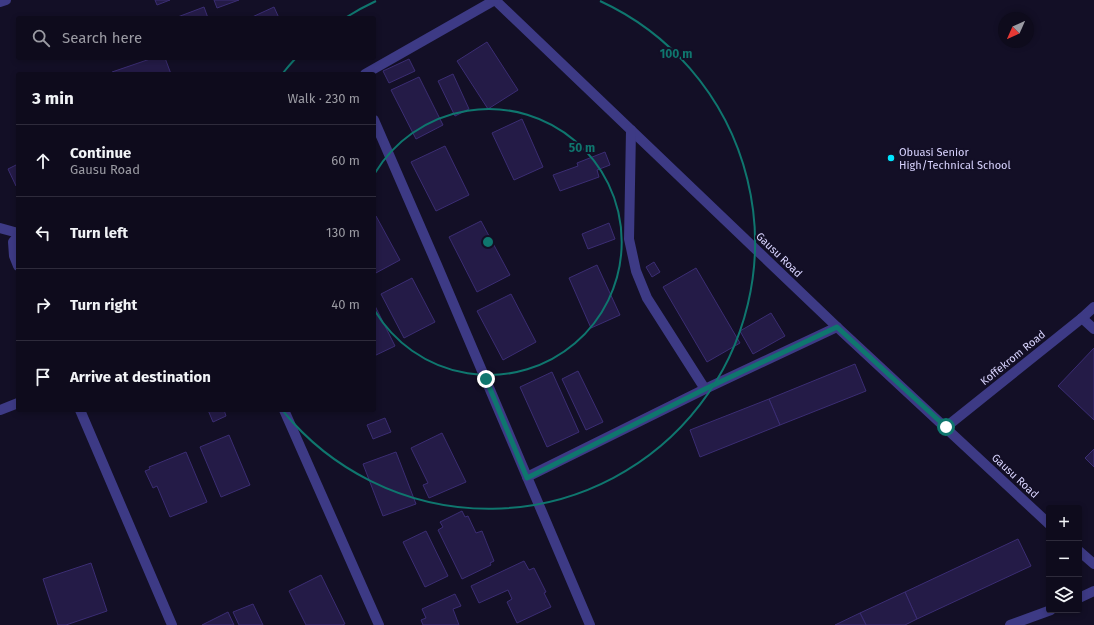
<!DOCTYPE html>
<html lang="en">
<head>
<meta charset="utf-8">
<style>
	body { margin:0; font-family:"Fira Sans",sans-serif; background:#171425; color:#f1f3f6 }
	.controls { position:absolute; right:12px; bottom:12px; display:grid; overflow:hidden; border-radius:4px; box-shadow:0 2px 6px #0003 }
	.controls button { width:36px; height:36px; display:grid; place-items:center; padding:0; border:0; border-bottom:1px solid #2e2b3b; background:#0e0b1c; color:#f1f3f6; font:20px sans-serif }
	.compass { position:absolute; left:998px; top:12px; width:36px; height:36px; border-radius:50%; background:#0e0b1c; box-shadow:0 2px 6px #0003; rotate:225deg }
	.stop { position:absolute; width:12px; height:12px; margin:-9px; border:3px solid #0f766e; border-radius:50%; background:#fff }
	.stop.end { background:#0f766e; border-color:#fff; box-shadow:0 1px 4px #0008 }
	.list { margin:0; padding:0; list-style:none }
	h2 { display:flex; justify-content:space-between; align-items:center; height:52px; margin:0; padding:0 16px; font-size:17px }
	h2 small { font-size:13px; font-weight:400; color:#9b9ba3 }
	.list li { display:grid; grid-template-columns:26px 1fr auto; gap:12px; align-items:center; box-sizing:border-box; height:72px; padding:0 16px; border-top:1px solid #2e2b3b }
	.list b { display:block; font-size:15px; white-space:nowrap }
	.list p { margin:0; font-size:13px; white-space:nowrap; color:#9b9ba3 }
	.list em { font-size:13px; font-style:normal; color:#9b9ba3 }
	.icon { flex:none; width:22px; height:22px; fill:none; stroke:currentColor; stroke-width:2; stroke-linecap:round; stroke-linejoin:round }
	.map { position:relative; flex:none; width:1094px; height:625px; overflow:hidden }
	.search { position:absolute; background:#0e0b1c; box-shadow:0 2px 6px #0003; left:16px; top:16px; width:360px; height:44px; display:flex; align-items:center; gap:10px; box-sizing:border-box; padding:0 14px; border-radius:4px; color:#9b9ba3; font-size:15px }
	.panel { position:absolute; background:#0e0b1c; box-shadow:0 2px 6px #0003; left:16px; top:72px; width:360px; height:340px; border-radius:4px }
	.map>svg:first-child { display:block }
	.building { fill:#241b47; stroke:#3b2d73 }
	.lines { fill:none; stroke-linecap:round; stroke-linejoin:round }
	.street { stroke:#3d3a85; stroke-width:10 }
	.route { stroke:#0f766e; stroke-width:5 }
	.ring { fill:none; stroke:#0f766e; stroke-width:2 }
	.poi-dot { fill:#00e5ff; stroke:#130f26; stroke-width:1.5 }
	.labels { text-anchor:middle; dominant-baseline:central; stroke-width:4; stroke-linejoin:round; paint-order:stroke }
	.poi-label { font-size:11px; fill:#d9d4ff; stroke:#130f26; text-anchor:start }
	.street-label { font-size:11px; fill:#d9d4ff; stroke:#130f26 }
	.centre { fill:#0f766e; stroke:#130f26; stroke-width:2 }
	.ring-label { font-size:12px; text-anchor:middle; font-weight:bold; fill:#0f766e; stroke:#130f26; stroke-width:4; stroke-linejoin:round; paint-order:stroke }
</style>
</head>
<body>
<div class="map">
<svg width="1094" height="625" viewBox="0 0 1094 625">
	<rect width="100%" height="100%" fill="#130f26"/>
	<g class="building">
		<path d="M155 0H170L157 5Z"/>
		<path d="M214 0H239L217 8Z"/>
		<path d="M204 7 208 18H175Z"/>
		<path d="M274 7 279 18H250Z"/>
		<path d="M487 42 518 90 488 109 457 61Z"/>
		<path d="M153 58H165L171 74H113L112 72Z"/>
		<path d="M409 59 415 71 389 83 383 71Z"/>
		<path d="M453 74 469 109 455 116 438 81Z"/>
		<path d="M419 77 443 125 416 139 391 90Z"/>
		<path d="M522 119 543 167 514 180 492 133Z"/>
		<path d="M445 146 469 195 436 211 411 162Z"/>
		<path d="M605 152 610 165 597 170 599 177 560 191 553 175 578 166 577 163Z"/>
		<path d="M18 164V185L16 186 8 169Z"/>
		<path d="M376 216 400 260 374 274V218Z"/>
		<path d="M481 221 510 275 477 292 449 237Z"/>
		<path d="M609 223 615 239 588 249 582 234Z"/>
		<path d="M654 262 660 272 652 277 646 267Z"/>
		<path d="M597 265 620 315 591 328 569 278Z"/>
		<path d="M696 268 740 343 707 362 663 287Z"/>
		<path d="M412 278 435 322 404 338 381 294Z"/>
		<path d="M511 294 536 342 503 360 477 311Z"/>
		<path d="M374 304 395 346 374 356Z"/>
		<path d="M771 313 785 336 753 354 740 331Z"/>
		<path d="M1094 348V420L1058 386Z"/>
		<path d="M855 364 866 391 780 425 769 399Z"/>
		<path d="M578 371 603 422 586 430 562 379Z"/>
		<path d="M552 372 579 432 547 447 520 387Z"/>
		<path d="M769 399 780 425 700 457 690 430Z"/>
		<path d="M208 410H224L226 416 213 422Z"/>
		<path d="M385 418 391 432 373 439 367 425Z"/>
		<path d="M442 433 466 482 429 498 423 485 428 483 411 448Z"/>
		<path d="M229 435 250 485 221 497 200 447Z"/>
		<path d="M1094 449V467L1085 458Z"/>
		<path d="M186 452 207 502 170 517 157 486 153 488 145 471 150 469 149 467Z"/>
		<path d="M396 452 416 504 383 516 363 464Z"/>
		<path d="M462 511 465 517 468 516 476 533 482 531 494 561 490 563 491 565 462 579 438 530 443 527 440 522Z"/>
		<path d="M426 531 448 576 425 587 403 542Z"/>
		<path d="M1018 539 1031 566 917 619 905 592Z"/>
		<path d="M524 561 529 570 534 568 546 592 544 593 551 607 517 623 507 602 512 599 508 590 479 603 471 586Z"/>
		<path d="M91 563 107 611 66 625H58L43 579Z"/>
		<path d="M321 575 345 624 342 625H306L289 591Z"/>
		<path d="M905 592 917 619 905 625H866L860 613Z"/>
		<path d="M455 594 461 606 453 609 459 625H423L421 620 426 618 422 609Z"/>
		<path d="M253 604 263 625H239L233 612Z"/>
		<path d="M228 612 234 625H202Z"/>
		<path d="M860 613 866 625H835Z"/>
	</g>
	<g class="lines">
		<g class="street">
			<path d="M495 0 837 327 1049 524"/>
			<path d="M0 2 6 0"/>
			<path d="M365 74 495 0"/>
			<path d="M374 120 437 265 590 625"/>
			<path d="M631 130 629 239 636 271 647 298 705 389"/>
			<path d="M0 228 18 233"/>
			<path d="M18 236 13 242 14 256 18 266"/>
			<path d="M1082 318 1094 329"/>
			<path d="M0 410 18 403"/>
			<path d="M80 410 172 625"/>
			<path d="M284 410 379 625"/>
			<path d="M946 427 1082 318 1094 307"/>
			<path d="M527 477 705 389 837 327"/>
			<path d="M1079 551 1094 564"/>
			<path d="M1079 598 1094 591"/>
			<path d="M1010 625 1051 610"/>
		</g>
	</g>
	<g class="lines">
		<path class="route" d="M486 379 527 478 705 389 837 327 946 427"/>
	</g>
	<g class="ring">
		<path d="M375 173A133 133 0 1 1 375 311"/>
		<path d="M283 73A266 266 0 0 1 295 59M345 18A266 266 0 0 1 376 1M600 1A266 266 0 1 1 283 411"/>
	</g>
	<circle class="poi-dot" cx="891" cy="158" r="4"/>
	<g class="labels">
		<g class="poi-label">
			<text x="899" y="152">Obuasi Senior<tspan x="899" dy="13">High/Technical School</tspan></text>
		</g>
		<g class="street-label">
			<text transform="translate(779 255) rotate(44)">Gausu Road</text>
			<text transform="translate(1013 358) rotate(-39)">Koffekrom Road</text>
			<text transform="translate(1015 476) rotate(43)">Gausu Road</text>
		</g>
	</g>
	<circle cx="488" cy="242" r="6" class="centre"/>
	<g class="ring-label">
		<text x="676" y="58">100 m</text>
		<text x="582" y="152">50 m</text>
	</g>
</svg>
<div class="controls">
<button>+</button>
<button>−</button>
<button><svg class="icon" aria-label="layers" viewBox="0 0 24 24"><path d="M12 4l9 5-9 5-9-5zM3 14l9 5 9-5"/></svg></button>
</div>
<svg class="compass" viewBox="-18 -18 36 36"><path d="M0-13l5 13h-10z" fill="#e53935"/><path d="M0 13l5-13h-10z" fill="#9b9ba3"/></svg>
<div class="stop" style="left:946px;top:427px"></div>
<div class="stop end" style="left:486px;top:379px"></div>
<div class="search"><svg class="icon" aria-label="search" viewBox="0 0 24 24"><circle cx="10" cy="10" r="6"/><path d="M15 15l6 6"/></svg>Search here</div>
<section class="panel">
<h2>3 min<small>Walk · 230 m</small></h2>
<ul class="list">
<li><svg class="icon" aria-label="ahead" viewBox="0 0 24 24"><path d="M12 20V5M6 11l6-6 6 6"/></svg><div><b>Continue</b><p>Gausu Road</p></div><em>60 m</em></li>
<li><svg class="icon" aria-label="left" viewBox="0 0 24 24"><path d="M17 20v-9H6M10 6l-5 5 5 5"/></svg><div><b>Turn left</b></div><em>130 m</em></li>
<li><svg class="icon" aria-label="right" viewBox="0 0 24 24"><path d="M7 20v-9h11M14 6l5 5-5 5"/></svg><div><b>Turn right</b></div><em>40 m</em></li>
<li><svg class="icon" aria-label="arrive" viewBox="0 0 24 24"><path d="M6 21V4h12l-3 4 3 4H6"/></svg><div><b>Arrive at destination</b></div></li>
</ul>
</section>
</div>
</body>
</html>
